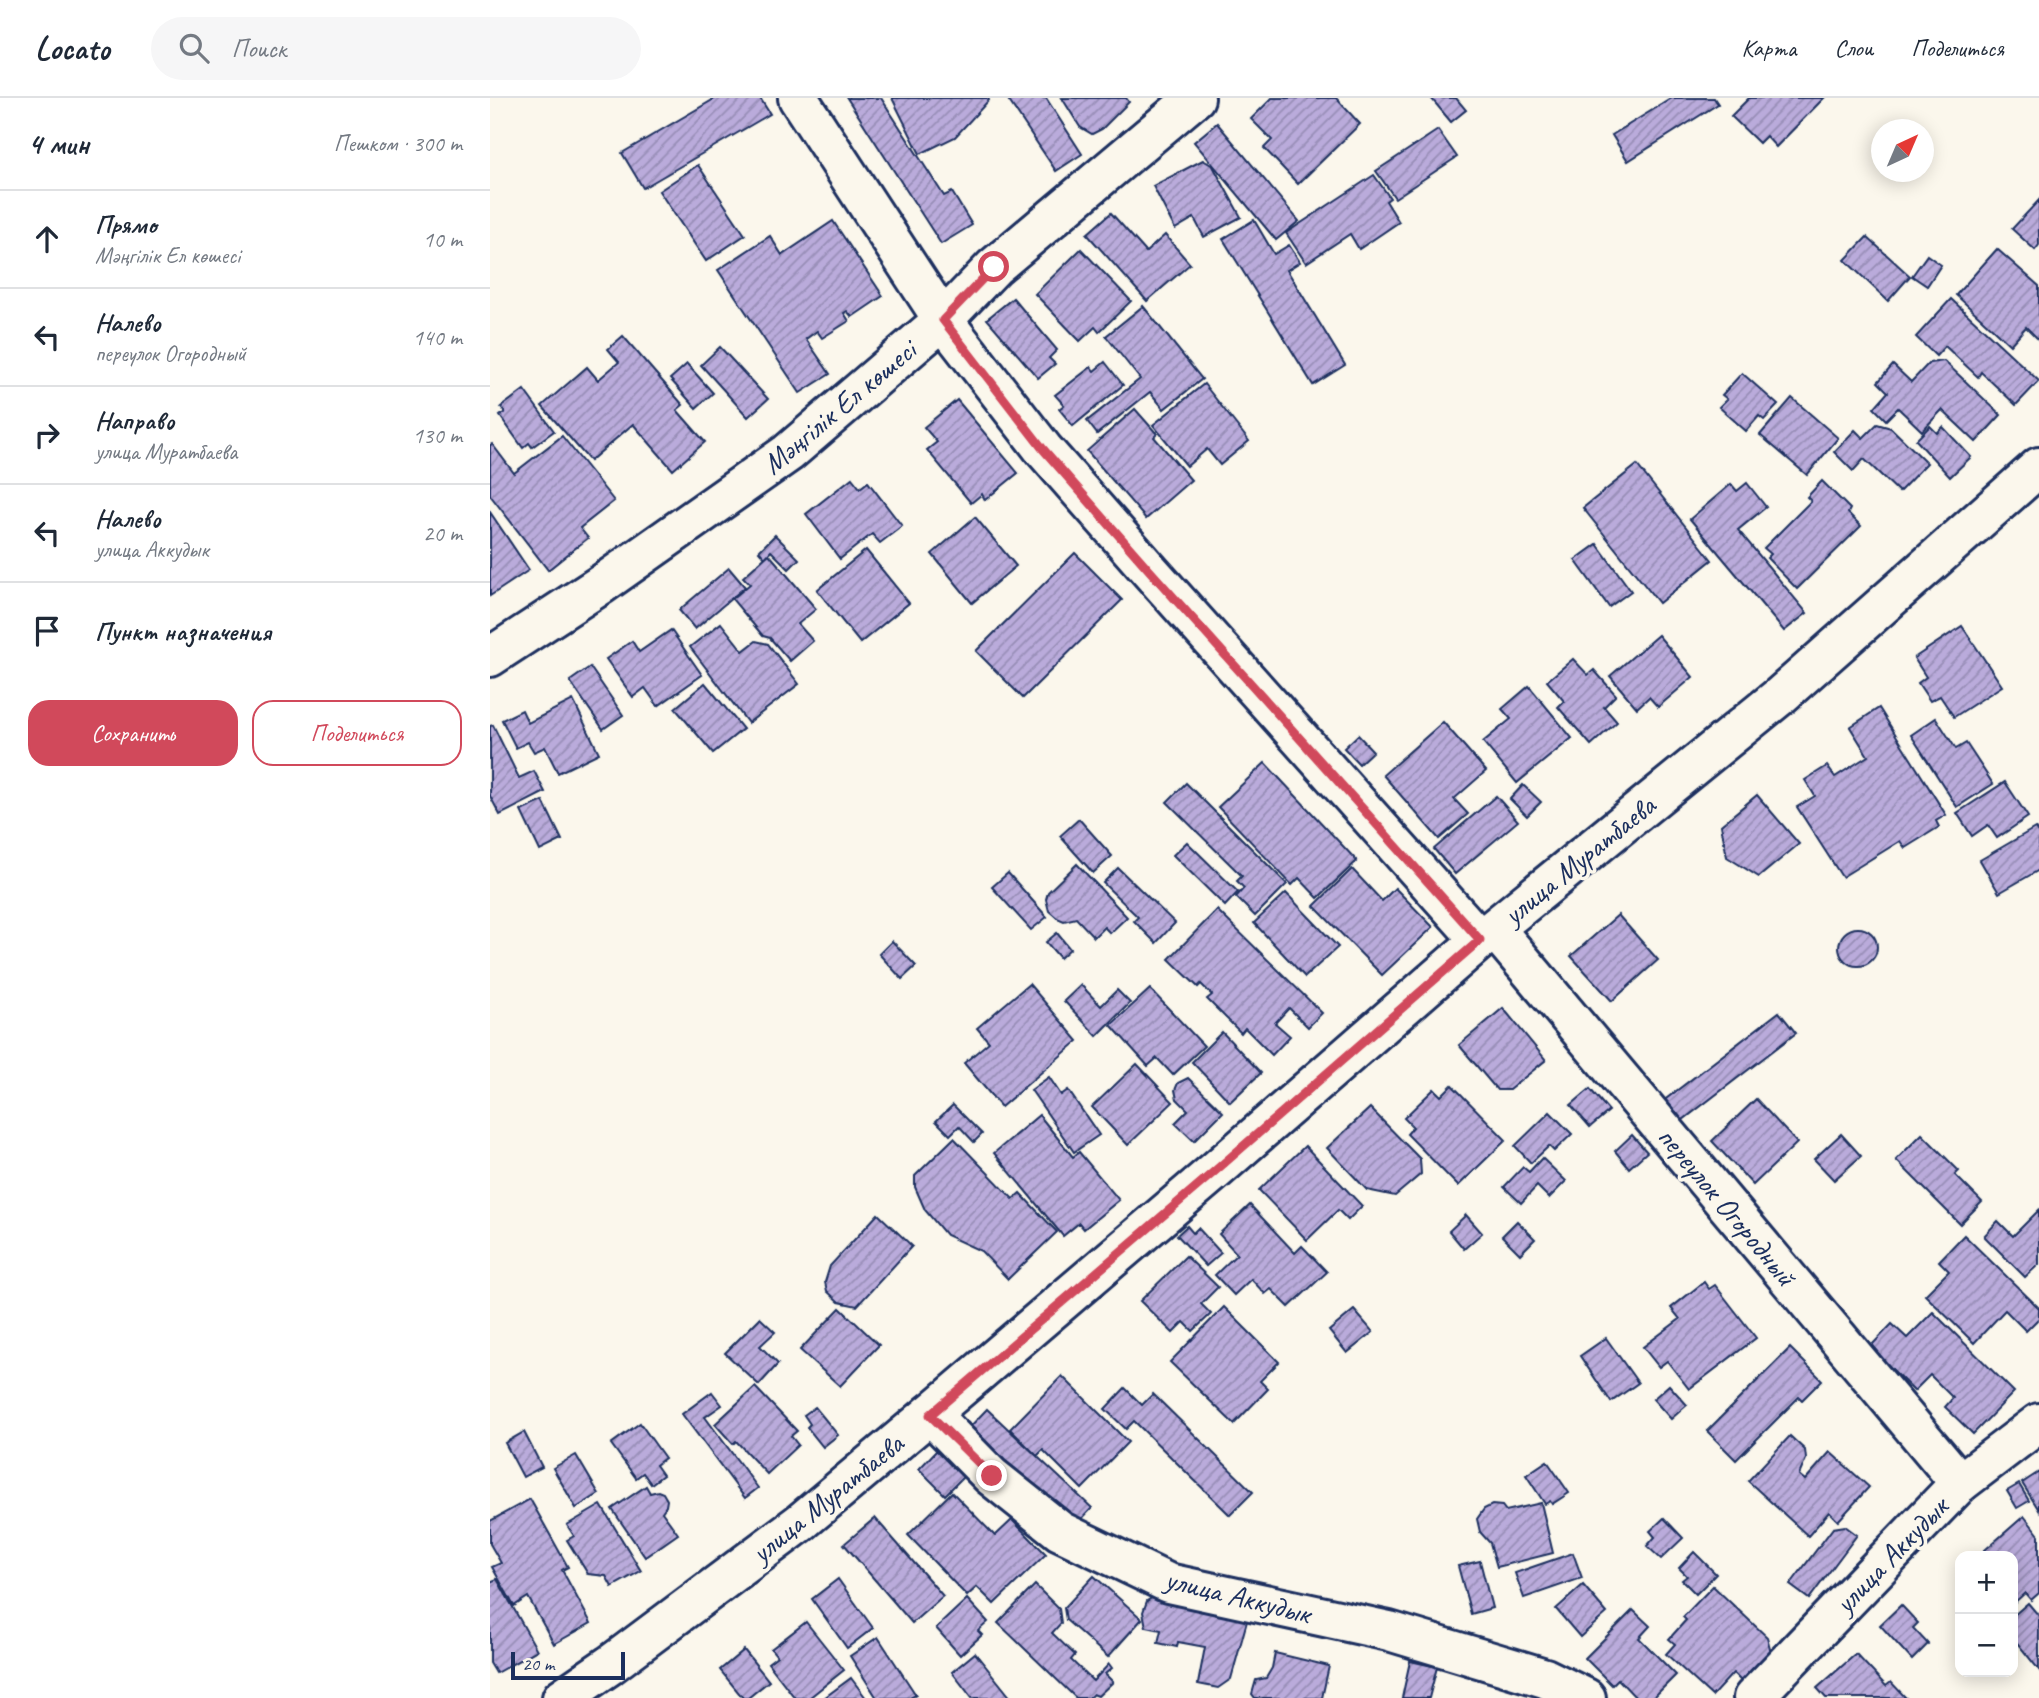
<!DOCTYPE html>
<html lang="ru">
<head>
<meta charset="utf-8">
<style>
	body { margin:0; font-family:Caveat,sans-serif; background:#f6f6f7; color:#1f2937 }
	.controls { position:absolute; right:21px; bottom:21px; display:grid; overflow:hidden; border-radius:14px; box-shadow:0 4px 18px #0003 }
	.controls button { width:63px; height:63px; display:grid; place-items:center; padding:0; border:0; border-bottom:2px solid #e0e1e3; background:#fff; color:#1f2937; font:35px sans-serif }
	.compass { position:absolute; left:1381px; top:21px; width:63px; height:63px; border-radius:50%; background:#fff; box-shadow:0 4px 18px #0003; rotate:44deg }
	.scale { position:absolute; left:21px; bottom:18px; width:114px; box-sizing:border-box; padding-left:7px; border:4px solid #1b2f5e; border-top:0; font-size:19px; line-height:24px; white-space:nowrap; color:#1b2f5e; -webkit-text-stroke:5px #fbf7ec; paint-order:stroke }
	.stop { position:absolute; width:21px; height:21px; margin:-16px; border:5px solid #d1495b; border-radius:50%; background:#fff }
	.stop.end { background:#d1495b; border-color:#fff; box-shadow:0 2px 7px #0008 }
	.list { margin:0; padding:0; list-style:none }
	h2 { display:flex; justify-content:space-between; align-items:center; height:91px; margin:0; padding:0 28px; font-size:30px }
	h2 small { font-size:23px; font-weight:400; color:#747a83 }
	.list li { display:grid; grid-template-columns:46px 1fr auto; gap:21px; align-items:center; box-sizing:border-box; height:98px; padding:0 28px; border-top:2px solid #e0e1e3 }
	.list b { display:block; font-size:26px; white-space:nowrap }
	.list p { margin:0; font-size:23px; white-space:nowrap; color:#747a83 }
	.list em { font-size:23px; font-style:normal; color:#747a83 }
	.actions { display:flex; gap:14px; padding:21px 28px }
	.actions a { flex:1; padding:16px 0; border:2px solid #d1495b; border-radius:21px; text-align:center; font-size:24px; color:#d1495b }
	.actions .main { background:#d1495b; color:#fff }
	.icon { flex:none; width:38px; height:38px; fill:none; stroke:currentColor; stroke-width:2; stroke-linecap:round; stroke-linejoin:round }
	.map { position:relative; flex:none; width:1549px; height:1600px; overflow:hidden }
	header { display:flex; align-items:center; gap:42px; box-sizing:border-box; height:98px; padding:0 35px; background:#fff; border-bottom:2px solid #e0e1e3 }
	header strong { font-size:33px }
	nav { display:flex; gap:38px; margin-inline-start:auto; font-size:24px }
	.search { width:490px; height:63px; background:#f6f6f7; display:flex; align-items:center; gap:18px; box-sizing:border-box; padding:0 24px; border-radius:38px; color:#747a83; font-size:26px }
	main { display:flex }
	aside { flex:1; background:#fff }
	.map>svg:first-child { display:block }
	.building { fill:url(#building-hatch); stroke:#1b2f5e; stroke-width:2 }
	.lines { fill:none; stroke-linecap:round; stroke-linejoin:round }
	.street-casing { stroke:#1b2f5e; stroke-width:44 }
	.street { stroke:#fbf7ec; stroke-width:38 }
	.route { stroke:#d1495b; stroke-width:9 }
	.labels { text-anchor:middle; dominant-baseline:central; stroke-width:7; stroke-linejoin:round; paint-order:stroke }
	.street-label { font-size:30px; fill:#1b2f5e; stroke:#fbf7ec }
</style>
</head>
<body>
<header>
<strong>Locato</strong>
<div class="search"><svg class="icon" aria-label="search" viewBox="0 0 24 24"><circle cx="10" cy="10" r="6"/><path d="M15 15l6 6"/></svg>Поиск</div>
<nav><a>Карта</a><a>Слои</a><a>Поделиться</a></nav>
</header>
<main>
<aside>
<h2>4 мин<small>Пешком · 300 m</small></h2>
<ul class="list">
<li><svg class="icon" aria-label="ahead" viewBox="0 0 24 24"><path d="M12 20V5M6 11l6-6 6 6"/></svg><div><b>Прямо</b><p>Мәңгілік Ел көшесі</p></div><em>10 m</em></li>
<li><svg class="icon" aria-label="left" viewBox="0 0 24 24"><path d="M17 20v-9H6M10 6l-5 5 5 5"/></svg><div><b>Налево</b><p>переулок Огородный</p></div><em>140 m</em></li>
<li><svg class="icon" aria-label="right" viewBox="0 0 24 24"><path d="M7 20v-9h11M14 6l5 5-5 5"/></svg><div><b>Направо</b><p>улица Муратбаева</p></div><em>130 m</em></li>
<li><svg class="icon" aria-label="left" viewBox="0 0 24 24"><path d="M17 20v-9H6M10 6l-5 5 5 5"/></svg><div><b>Налево</b><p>улица Аккудык</p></div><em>20 m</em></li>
<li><svg class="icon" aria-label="arrive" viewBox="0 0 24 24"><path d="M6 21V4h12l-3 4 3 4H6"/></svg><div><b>Пункт назначения</b></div></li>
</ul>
<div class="actions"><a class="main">Сохранить</a><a>Поделиться</a></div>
</aside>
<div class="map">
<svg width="1549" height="1600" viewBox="0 0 1549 1600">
	<defs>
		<pattern id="building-hatch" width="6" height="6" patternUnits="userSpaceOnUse" patternTransform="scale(1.75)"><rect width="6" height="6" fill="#baabdb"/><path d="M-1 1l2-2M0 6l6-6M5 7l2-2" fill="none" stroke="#968cb5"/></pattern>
	</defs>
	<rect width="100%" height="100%" fill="#fbf7ec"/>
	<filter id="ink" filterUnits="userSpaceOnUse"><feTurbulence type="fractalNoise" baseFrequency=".0143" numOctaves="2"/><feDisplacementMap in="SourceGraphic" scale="14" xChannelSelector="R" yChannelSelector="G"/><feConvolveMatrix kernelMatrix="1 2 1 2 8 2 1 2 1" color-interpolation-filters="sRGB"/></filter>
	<g filter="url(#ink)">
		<g class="building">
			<path d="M226 0H270L280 16 153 90 132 55Z"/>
			<path d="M357 0H391L454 98 462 94 482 127 451 146Z"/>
			<path d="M402 0H498L499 2 465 39 430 56Z"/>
			<path d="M517 0H556L592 56 566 73Z"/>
			<path d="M572 0H636L639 4 612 31 602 36 590 29Z"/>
			<path d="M782 0H846L870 26 808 86 774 50 782 42 761 21Z"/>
			<path d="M941 0H966L976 12 961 24Z"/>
			<path d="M1182 0H1224L1228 6 1138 63 1122 37Z"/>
			<path d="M1259 0H1334L1286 49 1276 38 1269 45 1241 18Z"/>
			<path d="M727 25 809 123 786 142 704 44Z"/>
			<path d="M948 32 967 59 905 100 886 73Z"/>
			<path d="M713 62 723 68 751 119 714 139 704 120 685 131 663 88Z"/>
			<path d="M208 67 255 137 216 163 169 93Z"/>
			<path d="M884 77 900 100 896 103 909 124 869 151 860 136 816 165 796 135Z"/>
			<path d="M1549 102V147L1545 152 1522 131Z"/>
			<path d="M621 115 656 154 675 137 700 166 657 203 597 136Z"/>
			<path d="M764 122 784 156 799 147 810 164 797 172 855 267 823 287 733 141Z"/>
			<path d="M343 123 393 198 362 219 357 213 354 215 359 223 332 240 327 233 316 241 340 276 310 295 228 172 280 138 292 157Z"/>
			<path d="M1377 139 1420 178 1398 203 1355 162Z"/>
			<path d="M591 151 641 203 609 234 605 229 590 243 545 196Z"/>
			<path d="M1507 151 1549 188V242L1536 229 1520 247 1466 197Z"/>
			<path d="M1437 157 1451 167 1437 188 1422 178Z"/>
			<path d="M523 200 567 252 559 260 565 266 548 280 497 221Z"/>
			<path d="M1461 201 1549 283 1526 307 1491 274 1488 279 1455 248 1446 258 1426 239Z"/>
			<path d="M653 208 712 281 674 311 660 294 607 336 597 323 650 281 616 238Z"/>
			<path d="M133 238 193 307 187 312 215 344 183 372 143 326 100 363 52 308 97 269 108 282 129 264 118 251Z"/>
			<path d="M230 249 278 301 258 319 211 267Z"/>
			<path d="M1454 263 1511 317 1486 344 1452 312 1432 333 1408 310 1396 322 1384 310 1398 294 1388 284 1403 267 1421 284 1439 265Z"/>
			<path d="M615 264 633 287 583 328 569 311 574 307 565 297 601 269 604 273Z"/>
			<path d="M197 266 223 295 206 310 180 281Z"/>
			<path d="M1252 275 1288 307 1274 322 1269 318 1256 333 1229 309 1237 301 1232 297Z"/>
			<path d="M714 286 759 343 730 367 717 351 697 368 663 327Z"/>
			<path d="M34 292 64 333 42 349 39 345 33 350 10 318 15 314 11 309Z"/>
			<path d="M1302 300 1348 340 1317 377 1270 337Z"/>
			<path d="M467 302 528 375 495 402 492 396 481 405 437 352 447 344 434 329Z"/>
			<path d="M645 311 667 336 664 339 701 382 656 421 597 353Z"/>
			<path d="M1387 326 1401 330 1437 365 1409 394 1374 361 1363 373 1344 354 1365 332 1373 340Z"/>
			<path d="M1440 328 1447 335 1453 329 1481 359 1460 379 1426 342Z"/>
			<path d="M72 338 124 403 90 430 98 440 58 472 0 397V347L2 346 24 375Z"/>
			<path d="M1147 367 1222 462 1169 505 1093 410Z"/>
			<path d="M362 380 370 390 378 384 412 428 390 445 382 436 350 461 316 416Z"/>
			<path d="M1332 383 1360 411 1358 415 1371 428 1307 491 1277 460 1281 456 1274 450 1321 403 1317 399Z"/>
			<path d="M1257 385 1276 409 1248 432 1317 515 1294 533 1200 421 1241 386 1247 393Z"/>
			<path d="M0 414 39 472 0 498Z"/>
			<path d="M485 419 526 468 482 505 442 456Z"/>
			<path d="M285 437 309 461 299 471 281 453 275 460 269 453Z"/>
			<path d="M1107 446 1141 493 1119 509 1085 462Z"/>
			<path d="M376 452 419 505 370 545 327 492Z"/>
			<path d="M585 455 632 502 533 600 486 553Z"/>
			<path d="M279 456 326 511 308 526 323 543 300 563 280 540 273 538 242 501 260 486 253 479Z"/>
			<path d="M239 470 255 489 205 531 189 512Z"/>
			<path d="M231 525 253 553 266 543 278 546 309 586 258 625 200 549Z"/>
			<path d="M1472 528 1512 588 1464 619 1450 598 1440 603 1428 585 1436 579 1424 560Z"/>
			<path d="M181 532 212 577 168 608 155 590 143 599 116 561 142 543 149 554Z"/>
			<path d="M1168 537 1203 579 1168 609 1159 599 1147 610 1120 578Z"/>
			<path d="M1083 561 1098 577 1104 572 1126 597 1114 609 1127 624 1101 647 1068 609 1074 603 1057 583Z"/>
			<path d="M100 569 133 617 113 631 80 583Z"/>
			<path d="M215 585 253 631 223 655 185 610Z"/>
			<path d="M1039 588 1082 640 1027 685 993 644 1021 621 1012 611Z"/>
			<path d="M83 602 109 655 68 675 55 649 44 654 38 644 26 650 12 622 32 612 38 625Z"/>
			<path d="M1389 610 1456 717 1446 723 1449 729 1415 750 1410 743 1352 779 1307 709 1325 698 1315 682 1337 668 1345 679 1378 658 1360 629Z"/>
			<path d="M1446 620 1466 651 1476 645 1503 686 1467 709 1421 637Z"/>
			<path d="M953 624 996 673 964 701 978 716 949 741 893 677Z"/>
			<path d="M3 627 29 680 44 673 55 694 10 717 0 698V628Z"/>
			<path d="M868 637 883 653 869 666 854 650Z"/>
			<path d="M775 665 867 763 828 800 809 780 802 787 728 709Z"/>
			<path d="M1515 684 1538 719 1507 740 1498 727 1482 738 1467 715Z"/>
			<path d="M696 685 797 786 765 818 746 799 754 790 747 783 752 778 677 704Z"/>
			<path d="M1033 687 1051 704 1037 718 1020 701Z"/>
			<path d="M1267 697 1309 746 1269 779 1237 759 1231 727Z"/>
			<path d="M1006 698 1028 723 965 776 944 751Z"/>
			<path d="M53 703 72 742 50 753 31 713Z"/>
			<path d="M589 721 622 758 603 775 570 738Z"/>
			<path d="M1545 730 1549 736V772L1509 795 1490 762Z"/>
			<path d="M697 744 748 794 735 808 683 757Z"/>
			<path d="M587 766 637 819 620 835 614 829 604 839 586 820 574 823 567 820 559 813 556 801 558 794Z"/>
			<path d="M628 770 685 825 666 845 644 823 648 819 613 785Z"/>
			<path d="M862 771 892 803 905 790 943 829 892 877 824 808Z"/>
			<path d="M518 775 557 819 541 832 502 789Z"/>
			<path d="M796 795 848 849 815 879 764 825Z"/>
			<path d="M727 812 832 915 818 929 799 910 785 925 800 938 782 957 755 930 751 935 717 901 722 897 711 886 708 889 679 861Z"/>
			<path d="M1128 817 1168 862 1122 903 1081 858Z"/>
			<circle cx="1368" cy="849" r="19"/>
			<path d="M567 835 580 851 570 860 556 844Z"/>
			<path d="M402 843 426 868 412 881 389 856Z"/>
			<path d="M539 886 588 943 511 1009 474 965 499 944 487 930Z"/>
			<path d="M591 887 611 908 627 892 640 905 607 938 574 903Z"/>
			<path d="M660 891 714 948 683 977 667 960 658 968 621 927Z"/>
			<path d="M1013 910 1056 962 1019 992H1007L969 947Z"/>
			<path d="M1289 914 1306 935 1189 1025 1172 1004Z"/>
			<path d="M732 934 771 975 740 1004 702 964Z"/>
			<path d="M647 966 683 1004 638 1047 602 1009Z"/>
			<path d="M559 979 571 997 578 992 609 1037 584 1054 541 992Z"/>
			<path d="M698 980 733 1014 704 1043 685 1025 698 1012 687 1001 685 992 688 985Z"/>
			<path d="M962 987 1016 1042 968 1088 917 1036 923 1029 914 1020 944 991 951 998Z"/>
			<path d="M1100 991 1119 1013 1100 1029 1081 1007Z"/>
			<path d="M1266 1001 1307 1045 1263 1087 1222 1043Z"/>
			<path d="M463 1007 492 1036 484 1044 469 1028 460 1037 446 1023Z"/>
			<path d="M880 1010 930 1061 931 1076 905 1098 877 1092 837 1050Z"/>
			<path d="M1060 1014 1082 1036 1064 1053 1059 1048 1041 1065 1025 1048Z"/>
			<path d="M549 1017 583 1059 589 1054 629 1102 594 1131 589 1125 573 1138 504 1055Z"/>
			<path d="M1351 1036 1371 1058 1344 1082 1324 1061Z"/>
			<path d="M1432 1036 1469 1073 1465 1077 1492 1104 1470 1126 1406 1062Z"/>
			<path d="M1142 1037 1157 1054 1139 1070 1125 1053Z"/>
			<path d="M464 1040 523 1101 530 1095 567 1134 518 1181 491 1153 456 1137 435 1112 425 1089V1078Z"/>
			<path d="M815 1048 872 1108 858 1122 848 1112 817 1142 769 1092Z"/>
			<path d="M1052 1060 1076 1083 1059 1100 1047 1088 1031 1105 1014 1089 1033 1069 1039 1074Z"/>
			<path d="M760 1107 805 1155 812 1148 837 1174 799 1209 781 1191 775 1196 761 1181 744 1197 725 1177 747 1156 729 1136Z"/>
			<path d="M1549 1112V1166L1535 1179 1494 1138 1508 1123 1523 1138Z"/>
			<path d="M388 1116 422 1148 367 1208 349 1204 337 1193 335 1184 340 1168Z"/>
			<path d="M976 1117 992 1135 974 1151 959 1133Z"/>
			<path d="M1027 1123 1045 1141 1030 1156 1012 1138Z"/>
			<path d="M697 1128 703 1135 708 1130 731 1155 716 1168 687 1137Z"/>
			<path d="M1474 1137 1549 1210V1220L1536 1233 1515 1212 1484 1245 1435 1197 1459 1173 1449 1163Z"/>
			<path d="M696 1158 728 1189 711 1206 721 1216 703 1233 694 1224 683 1235 650 1203Z"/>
			<path d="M1214 1184 1219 1191 1225 1187 1266 1240 1199 1291 1177 1263 1169 1269 1153 1249 1190 1221 1181 1210Z"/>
			<path d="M734 1209 789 1264 770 1283 778 1291 744 1326 680 1264Z"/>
			<path d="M350 1210 389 1247 350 1288 310 1252Z"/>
			<path d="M864 1212 883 1234 857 1255 839 1233Z"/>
			<path d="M1443 1214 1524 1294 1483 1336 1455 1309 1463 1300 1440 1277 1424 1293 1380 1249 1402 1226 1417 1240Z"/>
			<path d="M270 1220 285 1234 270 1248 288 1266 269 1287 235 1255Z"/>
			<path d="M1116 1240 1148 1285 1121 1304 1090 1258Z"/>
			<path d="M1300 1250 1332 1282 1312 1302 1309 1299 1246 1362 1217 1333Z"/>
			<path d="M572 1278 638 1344 592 1391 553 1352 547 1358 520 1331Z"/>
			<path d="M1179 1287 1197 1307 1181 1321 1163 1301Z"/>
			<path d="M265 1289 307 1333 301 1338 308 1347 277 1376 246 1343 243 1346 225 1326Z"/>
			<path d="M635 1290 652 1307 663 1296 763 1394 740 1417 644 1323 636 1331 615 1311Z"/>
			<path d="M222 1294 232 1307 215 1319 268 1390 255 1400 192 1316Z"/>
			<path d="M325 1309 348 1337 333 1349 317 1329 320 1326 314 1317Z"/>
			<path d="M497 1311 602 1410 585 1428 476 1333Z"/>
			<path d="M150 1325 175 1360 166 1367 173 1377 161 1386 153 1375 146 1380 121 1346Z"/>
			<path d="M34 1334 52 1369 33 1379 15 1345Z"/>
			<path d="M1300 1338 1315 1352 1316 1361 1309 1377 1315 1382 1340 1354 1379 1389 1348 1423 1339 1414 1318 1438 1258 1383Z"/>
			<path d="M447 1352 474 1378 455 1397 429 1371Z"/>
			<path d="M86 1357 109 1396 86 1410 63 1370Z"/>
			<path d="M1057 1363 1079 1395 1062 1406 1060 1403 1055 1406 1036 1377Z"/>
			<path d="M1549 1374V1412L1532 1385Z"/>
			<path d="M1529 1386 1539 1403 1527 1410 1517 1393Z"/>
			<path d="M156 1388 160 1395 168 1393 173 1395 177 1402 176 1408 172 1414 188 1436 155 1459 122 1411Z"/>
			<path d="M462 1394 505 1438 522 1422 556 1456 504 1506 487 1489 477 1498 418 1437Z"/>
			<path d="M40 1401 78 1469 72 1472 101 1525 64 1546 38 1499 24 1508 2 1469 11 1465 0 1446V1423Z"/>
			<path d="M1051 1405 1063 1455 1007 1469 1000 1445 990 1434 987 1421 994 1411 1002 1407 1012 1408 1016 1413Z"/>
			<path d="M111 1407 151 1473 122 1489 116 1478 98 1476 77 1442 84 1438 77 1427Z"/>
			<path d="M1534 1418 1549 1437V1495L1541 1502 1535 1495 1523 1506V1458H1488Z"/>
			<path d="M385 1420 453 1498 422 1525 354 1446Z"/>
			<path d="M1174 1420 1193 1440 1171 1461 1157 1448 1165 1439 1160 1433Z"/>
			<path d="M1355 1428 1367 1437 1319 1501 1300 1487 1343 1430Z"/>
			<path d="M1204 1454 1226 1476 1206 1496 1192 1482 1197 1478 1189 1470Z"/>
			<path d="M1083 1455 1092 1480 1034 1500 1025 1475Z"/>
			<path d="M990 1463 1002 1510 981 1516 968 1468Z"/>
			<path d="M604 1478 652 1521 618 1559 576 1522 574 1510Z"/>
			<path d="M7 1481 47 1552 6 1575 0 1565V1484Z"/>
			<path d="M348 1481 383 1530 357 1550 322 1501Z"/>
			<path d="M545 1487 569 1511 571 1525 562 1535 585 1557 581 1562 603 1583 619 1566 622 1570 615 1576 623 1584 608 1598 603 1596 599 1600H586L508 1525Z"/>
			<path d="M1093 1487 1117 1515 1090 1539 1066 1511Z"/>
			<path d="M1223 1488 1277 1539 1281 1554 1253 1585 1243 1575 1222 1598 1176 1556 1185 1546 1179 1541 1196 1522 1193 1519Z"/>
			<path d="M666 1497 757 1523 741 1581 728 1590 708 1586 715 1549 688 1544 687 1549 668 1545 671 1532 656 1529 653 1514 657 1503Z"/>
			<path d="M477 1501 498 1524 488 1533 492 1537 470 1557 446 1530Z"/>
			<path d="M1538 1505 1549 1518V1572L1523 1540V1518Z"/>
			<path d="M1411 1507 1428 1525 1423 1530 1438 1546 1422 1562 1390 1527Z"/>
			<path d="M1143 1512 1160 1528 1149 1540 1186 1577 1163 1600H1146L1128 1581 1122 1587 1095 1560Z"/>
			<path d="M316 1524 354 1572 319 1600H305L278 1565 287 1558 281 1551Z"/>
			<path d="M388 1539 426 1597 420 1600H387L360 1558Z"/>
			<path d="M254 1552 279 1583 258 1600H253L230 1572Z"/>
			<path d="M485 1555 521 1600H482L462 1574Z"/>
			<path d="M785 1555 839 1568 832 1600H765L762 1596 766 1582 776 1580 782 1570Z"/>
			<path d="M1366 1556 1396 1588 1401 1584 1416 1600H1336L1327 1590Z"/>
			<path d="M920 1563 947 1569 939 1600H912Z"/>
			<path d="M361 1580 376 1600H334Z"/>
		</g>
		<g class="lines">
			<g class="street-casing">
				<g id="street">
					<path d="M308 0 453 222 553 351 660 473 990 842"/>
					<path d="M0 559 112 486 298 355 453 222 504 169 705 0"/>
					<path d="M1005 831 1470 1385"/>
					<path d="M440 1316 501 1378 570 1433 678 1485 899 1533 1055 1580 1096 1600"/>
					<path d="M72 1600 120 1567 310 1425 440 1316 725 1073 990 842 1290 598 1549 369"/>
					<path d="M1263 1600 1470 1385 1549 1325"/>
				</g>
			</g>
			<use href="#street" class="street"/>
		</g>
	</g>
	<g class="lines" filter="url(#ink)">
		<path class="route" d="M502 1378 440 1317 725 1073 990 842 660 473 553 351 453 222 504 169"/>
	</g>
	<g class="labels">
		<g class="street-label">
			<text transform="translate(349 309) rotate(-40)">Мәңгілік Ел көшесі</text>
			<text transform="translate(1089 762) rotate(-39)">улица Муратбаева</text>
			<text transform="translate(1237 1108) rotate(50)">переулок Огородный</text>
			<text transform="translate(337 1400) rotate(-39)">улица Муратбаева</text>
			<text transform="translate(1401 1457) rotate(-46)">улица Аккудык</text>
			<text transform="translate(748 1498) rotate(14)">улица Аккудык</text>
		</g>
	</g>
</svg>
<div class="controls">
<button>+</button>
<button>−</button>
</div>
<svg class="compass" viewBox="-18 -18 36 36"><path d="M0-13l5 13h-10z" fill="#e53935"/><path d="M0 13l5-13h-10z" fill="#747a83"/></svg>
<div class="scale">20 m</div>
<div class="stop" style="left:504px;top:169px"></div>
<div class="stop end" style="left:502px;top:1378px"></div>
</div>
</main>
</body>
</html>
